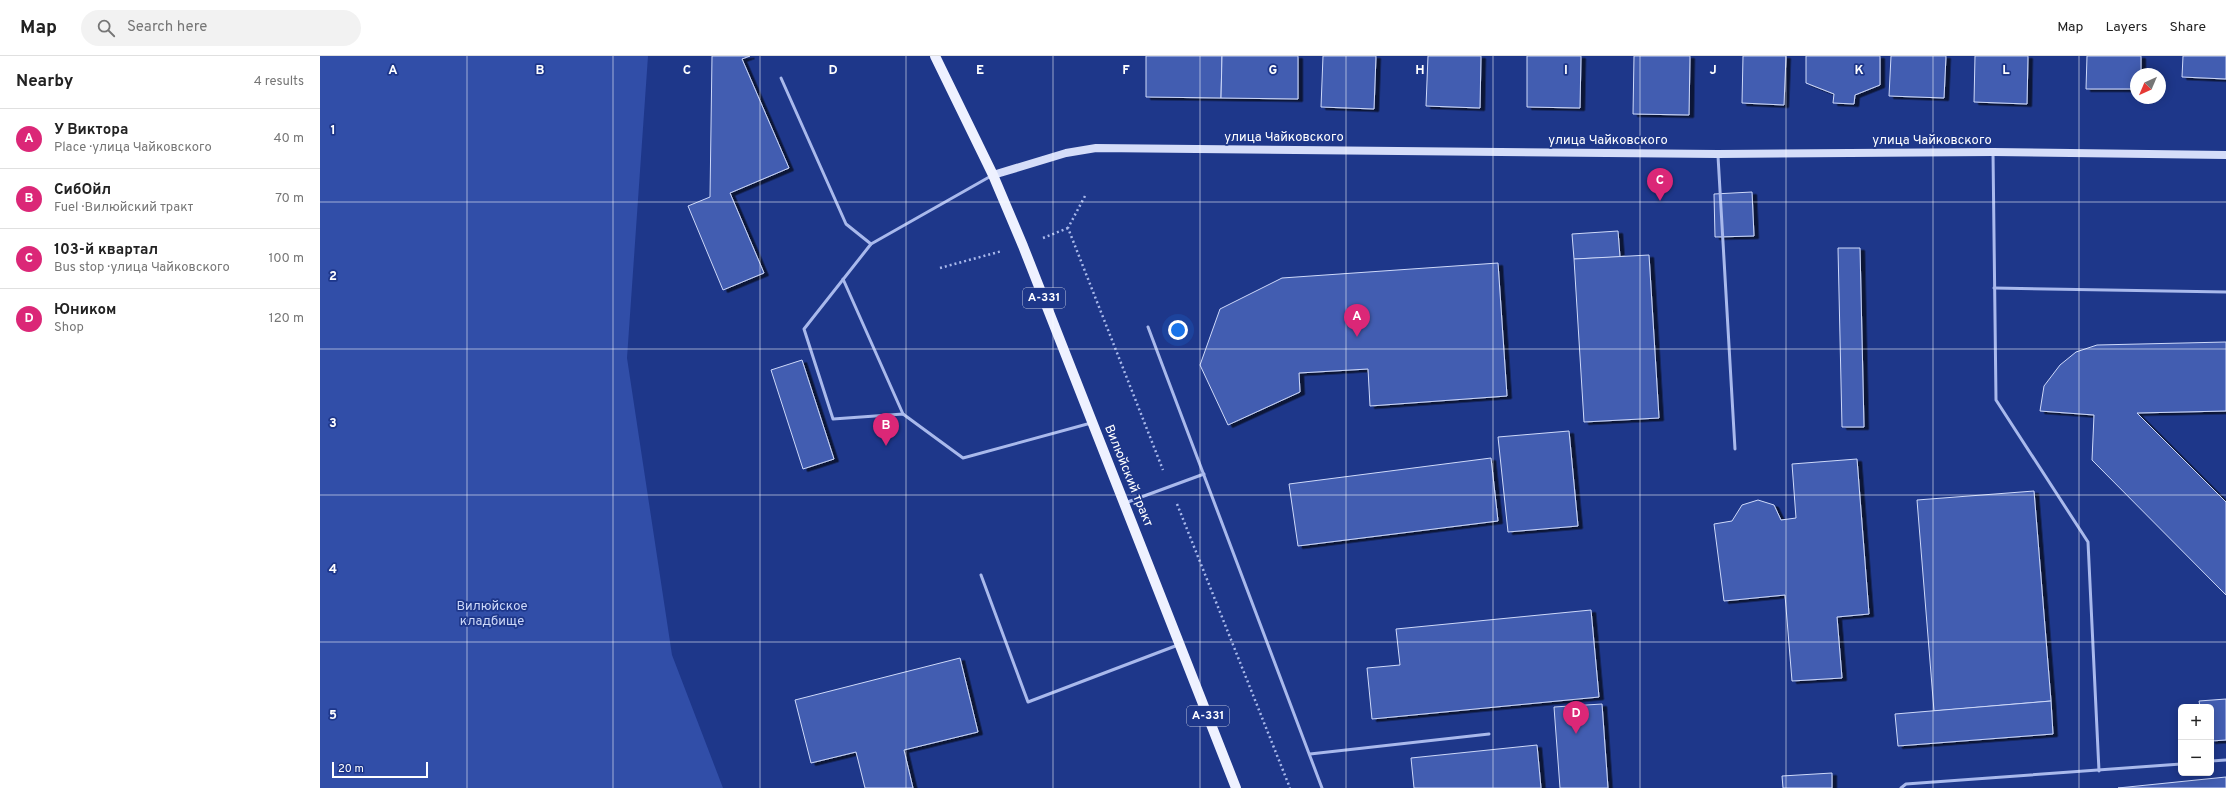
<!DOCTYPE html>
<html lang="en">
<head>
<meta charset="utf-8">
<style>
	body { margin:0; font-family:Overpass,sans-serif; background:#f2f2f2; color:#222 }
	.controls { position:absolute; right:12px; bottom:12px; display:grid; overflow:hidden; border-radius:6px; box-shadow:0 2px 10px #0003 }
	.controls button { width:36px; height:36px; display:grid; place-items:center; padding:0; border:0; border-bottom:1px solid #e0e0e0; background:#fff; color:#222; font:20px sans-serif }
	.compass { position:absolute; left:1810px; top:12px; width:36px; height:36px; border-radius:50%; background:#fff; box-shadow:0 2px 10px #0003; rotate:224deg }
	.scale { position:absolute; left:12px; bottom:10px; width:96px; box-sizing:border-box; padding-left:4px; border:2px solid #fff; border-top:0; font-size:11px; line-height:14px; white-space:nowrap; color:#fff; -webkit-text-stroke:3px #1e378a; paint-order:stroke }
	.you { position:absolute; left:858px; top:274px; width:14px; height:14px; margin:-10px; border:3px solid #fff; border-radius:50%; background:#1a73e8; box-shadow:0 0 0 6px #1a73e833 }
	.badge { display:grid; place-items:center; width:26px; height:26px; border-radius:50%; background:#db2777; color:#fff; font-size:13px; font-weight:700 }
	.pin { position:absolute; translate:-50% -33px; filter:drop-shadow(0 1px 2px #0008) }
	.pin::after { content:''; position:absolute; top:21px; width:14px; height:12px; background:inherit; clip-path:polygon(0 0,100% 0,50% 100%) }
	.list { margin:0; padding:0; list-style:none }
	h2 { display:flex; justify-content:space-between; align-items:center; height:52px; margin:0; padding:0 16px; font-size:17px }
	h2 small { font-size:13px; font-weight:400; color:#767676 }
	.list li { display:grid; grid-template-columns:26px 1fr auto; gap:12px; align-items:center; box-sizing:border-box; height:60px; padding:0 16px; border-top:1px solid #e0e0e0 }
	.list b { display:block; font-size:15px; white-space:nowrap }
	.list p { margin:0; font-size:13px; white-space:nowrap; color:#767676 }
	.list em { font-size:13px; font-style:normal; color:#767676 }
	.icon { flex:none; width:22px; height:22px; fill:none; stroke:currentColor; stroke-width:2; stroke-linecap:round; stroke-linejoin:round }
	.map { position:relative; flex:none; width:1906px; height:732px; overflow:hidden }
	header { display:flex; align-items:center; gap:24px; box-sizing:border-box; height:56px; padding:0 20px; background:#fff; border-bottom:1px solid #e0e0e0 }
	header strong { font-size:19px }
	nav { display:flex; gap:22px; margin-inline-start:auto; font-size:14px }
	.search { width:280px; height:36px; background:#f2f2f2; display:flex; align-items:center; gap:10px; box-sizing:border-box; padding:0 14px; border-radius:22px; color:#767676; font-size:15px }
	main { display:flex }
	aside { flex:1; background:#fff }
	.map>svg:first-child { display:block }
	.green { fill:#314ea8 }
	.building { fill:#425db1; stroke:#ced9f9; filter:url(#shadow) }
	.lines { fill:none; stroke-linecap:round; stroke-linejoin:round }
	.path { stroke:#a9b9ec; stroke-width:2.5; stroke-dasharray:2 3; stroke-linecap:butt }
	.service { stroke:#a9b9ec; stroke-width:3 }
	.secondary { stroke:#d5ddf9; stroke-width:8 }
	.primary { stroke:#eef1ff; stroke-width:10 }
	.grid { fill:none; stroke:#fff; stroke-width:1; stroke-opacity:0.55 }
	.labels { text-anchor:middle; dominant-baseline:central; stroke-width:3.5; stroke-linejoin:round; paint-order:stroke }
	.shield { fill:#1e378a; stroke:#bcc3dc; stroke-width:1 }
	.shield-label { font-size:12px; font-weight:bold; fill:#fff }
	.street-label { font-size:13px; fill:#fff; stroke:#1e378a }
	.park-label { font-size:13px; fill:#ced9f9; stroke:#1e378a }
	.grid-label { font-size:13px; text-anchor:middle; font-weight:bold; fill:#fff; stroke:#1e378a; stroke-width:3.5; stroke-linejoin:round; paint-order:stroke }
</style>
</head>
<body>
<header>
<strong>Map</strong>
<div class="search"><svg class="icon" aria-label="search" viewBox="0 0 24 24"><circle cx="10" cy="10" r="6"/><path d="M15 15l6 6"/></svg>Search here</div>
<nav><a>Map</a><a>Layers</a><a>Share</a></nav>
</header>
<main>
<aside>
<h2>Nearby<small>4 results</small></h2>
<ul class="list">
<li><span class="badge">A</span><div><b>У Виктора</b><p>Place · улица Чайковского</p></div><em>40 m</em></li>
<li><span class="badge">B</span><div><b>СибОйл</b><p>Fuel · Вилюйский тракт</p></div><em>70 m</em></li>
<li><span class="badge">C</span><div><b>103-й квартал</b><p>Bus stop · улица Чайковского</p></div><em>100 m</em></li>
<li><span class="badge">D</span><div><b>Юником</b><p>Shop</p></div><em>120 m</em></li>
</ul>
</aside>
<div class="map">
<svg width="1906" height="732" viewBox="0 0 1906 732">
	<defs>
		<filter id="shadow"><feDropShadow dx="4.5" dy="2.5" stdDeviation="0" flood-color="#0009"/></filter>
	</defs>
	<rect width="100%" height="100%" fill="#1e378a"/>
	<path class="green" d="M0 0H328L307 302 352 599 403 732H0Z"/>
	<g class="building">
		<path d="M392 0H430L422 3 469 112 410 137 444 217 403 234 368 150 390 141Z"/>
		<path d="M826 0H902L901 42 826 41Z"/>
		<path d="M902 0H978V43L901 42Z"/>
		<path d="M1003 0H1056L1054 53 1001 51Z"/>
		<path d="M1108 0H1161L1160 52 1106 50Z"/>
		<path d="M1207 0H1261L1260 52 1207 51Z"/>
		<path d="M1314 0H1370L1369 59 1313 58Z"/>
		<path d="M1423 0H1466L1464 49 1422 47Z"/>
		<path d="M1486 0H1560V29L1535 39 1534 48 1513 47 1514 38 1486 27Z"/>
		<path d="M1571 0H1626L1624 42 1569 40Z"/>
		<path d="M1655 0H1708L1707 48 1654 46Z"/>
		<path d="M1767 0H1821V18H1816V33H1766Z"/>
		<path d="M1863 0H1906V23L1862 21Z"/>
		<path d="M1432 136 1434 180 1395 181 1394 138Z"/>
		<path d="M1298 175 1300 201 1254 203 1252 178Z"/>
		<path d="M1518 192H1540L1544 371H1522Z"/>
		<path d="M1329 199 1339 362 1264 366 1254 203Z"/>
		<path d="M1178 207 1187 340 1050 350 1048 313 979 317 980 336 908 369 880 309 900 253 962 222Z"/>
		<path d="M1906 286V355L1817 357 1906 446V539L1772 404 1774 359 1720 355 1724 330 1740 309 1756 296 1777 289Z"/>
		<path d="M482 304 514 403 483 413 451 314Z"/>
		<path d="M1249 375 1258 470 1188 476 1178 381Z"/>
		<path d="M1171 402 1178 465 978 490 969 428Z"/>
		<path d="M1537 403 1549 558 1517 561 1522 622 1472 625 1465 539 1404 545 1394 468 1412 465 1422 449 1438 444 1454 449 1461 464 1476 462 1472 408Z"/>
		<path d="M1714 435 1731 645 1614 655 1597 444Z"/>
		<path d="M1271 554 1279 641 1052 663 1047 612 1080 609 1076 573Z"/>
		<path d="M640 602 658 676 584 694 593 732H545L536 696 491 707 475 644Z"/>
		<path d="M1906 643V684L1891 685V651H1880L1879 645Z"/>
		<path d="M1731 645 1733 678 1578 690 1575 658Z"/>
		<path d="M1282 648 1288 732H1240L1234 651Z"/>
		<path d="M1217 689 1221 732H1094L1091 702Z"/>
		<path d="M1512 717V732H1463L1462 720Z"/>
		<path d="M1906 721V732H1798Z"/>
	</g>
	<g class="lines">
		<g class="path">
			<path d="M765 140 748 172 843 414"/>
			<path d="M723 182 748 172"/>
			<path d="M620 212 682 195"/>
			<path d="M857 448 970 732"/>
		</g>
		<g class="service">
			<path d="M461 22 526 168 551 188"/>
			<path d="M1673 96 1676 344 1768 486 1779 715"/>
			<path d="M1398 100 1415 393"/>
			<path d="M671 120 551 188 484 273 513 363 583 358 643 402 771 367"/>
			<path d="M523 223 583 358"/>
			<path d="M1674 232 1906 236"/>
			<path d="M828 271 1002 732"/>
			<path d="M805 447 884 418"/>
			<path d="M661 519 708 646 858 589"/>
			<path d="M990 698 1169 678"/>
			<path d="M1891 705 1906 704"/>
			<path d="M1581 732 1586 728 1861 708"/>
		</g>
		<path class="secondary" d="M673 119 746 97 776 92 1398 98 1673 96 1906 99"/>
		<path class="primary" d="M615 0 673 119 703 190 916 732"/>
	</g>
	<path class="grid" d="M147 0V732M293 0V732M440 0V732M586 0V732M733 0V732M880 0V732M1026 0V732M1173 0V732M1320 0V732M1466 0V732M1613 0V732M1759 0V732M0 146H1906M0 293H1906M0 439H1906M0 586H1906"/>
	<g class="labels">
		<g class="shield">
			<rect x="703" y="232" width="42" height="20" rx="3"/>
			<rect x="867" y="650" width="42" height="20" rx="3"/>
		</g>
		<g class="shield-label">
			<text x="724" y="242">А-331</text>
			<text x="888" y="660">А-331</text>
		</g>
		<g class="street-label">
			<text x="964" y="82">улица Чайковского</text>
			<text x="1288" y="85">улица Чайковского</text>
			<text x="1612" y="85">улица Чайковского</text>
			<text transform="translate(808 420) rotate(68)">Вилюйский тракт</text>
		</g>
		<g class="park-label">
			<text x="172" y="551">Вилюйское<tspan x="172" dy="15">кладбище</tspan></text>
		</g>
	</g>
	<g class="grid-label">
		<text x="73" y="18">A</text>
		<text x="220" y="18">B</text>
		<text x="367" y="18">C</text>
		<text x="513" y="18">D</text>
		<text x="660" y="18">E</text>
		<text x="806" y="18">F</text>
		<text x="953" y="18">G</text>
		<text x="1100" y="18">H</text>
		<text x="1246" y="18">I</text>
		<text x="1393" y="18">J</text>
		<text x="1539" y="18">K</text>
		<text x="1686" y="18">L</text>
		<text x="13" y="78">1</text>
		<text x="13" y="224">2</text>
		<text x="13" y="371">3</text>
		<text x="13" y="517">4</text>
		<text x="13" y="663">5</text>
	</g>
</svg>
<div class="controls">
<button>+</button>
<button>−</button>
</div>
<svg class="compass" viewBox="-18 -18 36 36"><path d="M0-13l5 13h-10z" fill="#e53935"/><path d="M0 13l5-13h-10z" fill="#767676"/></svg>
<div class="scale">20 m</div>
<div class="you"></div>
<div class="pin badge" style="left:1037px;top:281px">A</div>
<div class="pin badge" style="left:566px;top:390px">B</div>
<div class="pin badge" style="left:1340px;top:145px">C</div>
<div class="pin badge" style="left:1256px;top:678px">D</div>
</div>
</main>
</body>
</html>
